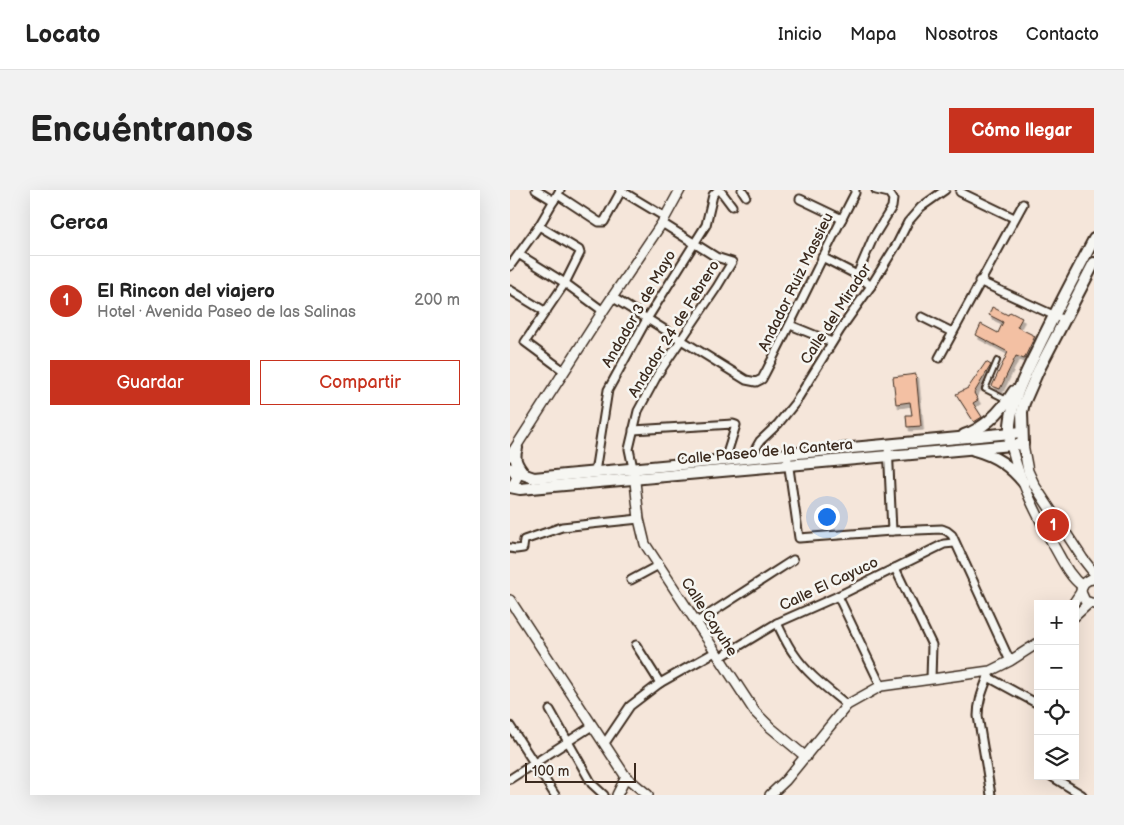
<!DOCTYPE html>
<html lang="es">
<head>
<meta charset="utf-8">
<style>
	body { margin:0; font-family:"Balsamiq Sans",sans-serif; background:#f2f2f2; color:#222 }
	.controls { position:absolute; right:15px; bottom:15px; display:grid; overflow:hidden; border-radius:0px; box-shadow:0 5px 20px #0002 }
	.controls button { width:45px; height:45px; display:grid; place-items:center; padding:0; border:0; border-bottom:1px solid #e0e0e0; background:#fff; color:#222; font:25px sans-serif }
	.scale { position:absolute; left:15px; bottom:12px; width:111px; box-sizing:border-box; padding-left:5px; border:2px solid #3b2a1e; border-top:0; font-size:14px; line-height:18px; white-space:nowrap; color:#3b2a1e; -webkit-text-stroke:4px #f6f6f2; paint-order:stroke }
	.you { position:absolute; left:316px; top:326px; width:18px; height:18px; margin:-12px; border:4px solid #fff; border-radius:50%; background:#1a73e8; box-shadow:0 0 0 8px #1a73e833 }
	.badge { display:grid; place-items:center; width:32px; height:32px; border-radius:50%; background:#c8321e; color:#fff; font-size:16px; font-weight:700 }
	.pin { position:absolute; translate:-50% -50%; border:2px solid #fff; box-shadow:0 1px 5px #0006 }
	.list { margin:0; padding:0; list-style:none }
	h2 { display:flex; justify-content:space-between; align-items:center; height:65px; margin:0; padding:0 20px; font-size:21px }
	h2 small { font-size:16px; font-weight:400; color:#767676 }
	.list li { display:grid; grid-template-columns:32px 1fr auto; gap:15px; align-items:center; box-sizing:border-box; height:90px; padding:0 20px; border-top:1px solid #e0e0e0 }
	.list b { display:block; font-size:19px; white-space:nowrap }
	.list p { margin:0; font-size:16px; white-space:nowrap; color:#767676 }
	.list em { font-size:16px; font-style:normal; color:#767676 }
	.actions { display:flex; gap:10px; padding:15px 20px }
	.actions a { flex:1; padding:11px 0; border:1px solid #c8321e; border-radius:0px; text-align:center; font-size:18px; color:#c8321e }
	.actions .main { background:#c8321e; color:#fff }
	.icon { flex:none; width:28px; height:28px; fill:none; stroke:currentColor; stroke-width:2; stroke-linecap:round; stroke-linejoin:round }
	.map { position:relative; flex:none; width:584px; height:605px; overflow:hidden; border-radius:0px }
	header { display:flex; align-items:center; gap:30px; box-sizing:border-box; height:70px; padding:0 25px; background:#fff; border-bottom:1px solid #e0e0e0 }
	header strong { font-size:24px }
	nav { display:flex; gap:28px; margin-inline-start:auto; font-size:18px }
	.intro { display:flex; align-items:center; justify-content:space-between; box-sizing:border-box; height:120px; padding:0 30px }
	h1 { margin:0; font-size:35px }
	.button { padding:12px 22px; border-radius:0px; background:#c8321e; color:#fff; font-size:18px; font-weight:700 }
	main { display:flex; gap:30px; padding:0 30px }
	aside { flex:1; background:#fff; border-radius:0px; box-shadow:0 5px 20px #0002 }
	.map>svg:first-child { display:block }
	.building { fill:#f3c0a3; stroke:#3b2a1e; filter:url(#shadow) }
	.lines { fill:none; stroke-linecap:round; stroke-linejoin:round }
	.service-casing { stroke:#3b2a1e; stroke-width:8 }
	.minor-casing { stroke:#3b2a1e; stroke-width:11 }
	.tertiary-casing { stroke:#3b2a1e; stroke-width:12 }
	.secondary-casing { stroke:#3b2a1e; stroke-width:14 }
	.service { stroke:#f6f6f2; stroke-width:4 }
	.minor { stroke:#f6f6f2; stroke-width:7 }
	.tertiary { stroke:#f6f6f2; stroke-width:9 }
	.secondary { stroke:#f6f6f2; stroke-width:10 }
	.labels { text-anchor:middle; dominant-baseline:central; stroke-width:5; stroke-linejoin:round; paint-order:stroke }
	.street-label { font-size:15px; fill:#3b2a1e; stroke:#f6f6f2 }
</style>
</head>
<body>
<header>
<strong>Locato</strong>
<nav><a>Inicio</a><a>Mapa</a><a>Nosotros</a><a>Contacto</a></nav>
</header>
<div class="intro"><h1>Encuéntranos</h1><a class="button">Cómo llegar</a></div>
<main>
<aside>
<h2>Cerca<small></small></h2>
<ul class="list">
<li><span class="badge">1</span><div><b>El Rincon del viajero</b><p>Hotel · Avenida Paseo de las Salinas</p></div><em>200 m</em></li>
</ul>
<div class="actions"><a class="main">Guardar</a><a>Compartir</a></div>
</aside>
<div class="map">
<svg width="584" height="605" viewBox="0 0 584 605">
	<defs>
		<filter id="shadow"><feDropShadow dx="2.5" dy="4" stdDeviation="0" flood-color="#0004"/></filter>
	</defs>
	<rect width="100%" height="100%" fill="#f5e6da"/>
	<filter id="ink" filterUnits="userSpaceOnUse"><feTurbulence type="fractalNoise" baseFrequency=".02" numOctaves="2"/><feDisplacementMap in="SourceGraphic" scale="10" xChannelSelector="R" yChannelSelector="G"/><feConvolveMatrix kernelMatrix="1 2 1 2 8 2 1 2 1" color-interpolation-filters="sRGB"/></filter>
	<g filter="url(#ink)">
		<g class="building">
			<path d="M482 117 498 125 500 122 512 128 507 137 525 146 514 169 506 166 490 199 482 196 498 162 466 145 471 134 488 143 493 132 479 125Z"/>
			<path d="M476 172 481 175 464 203 468 210 463 213 472 227 464 232 446 204 458 198Z"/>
			<path d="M406 184 411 236 397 237 396 225H402L400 212 386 214 383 187Z"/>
		</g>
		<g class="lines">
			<g class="service-casing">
				<path id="service" d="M487 171 475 199 497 210"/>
			</g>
			<g class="minor-casing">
				<g id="minor">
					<path d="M26 0 44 11"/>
					<path d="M110 0 155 27"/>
					<path d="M210 0 222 16"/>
					<path d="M232 0 236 6"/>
					<path d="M450 2 504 28"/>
					<path d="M48 5 89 32H94L111 1"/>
					<path d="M290 9 332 29"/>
					<path d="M29 36 69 60 70 63 55 93 15 152 54 181"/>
					<path d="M10 65 55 93 93 121"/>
					<path d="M312 67 347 85 361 96"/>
					<path d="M0 76 29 36 50 0"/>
					<path d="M347 85 363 48 382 17 383 9 379 3 366 0"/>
					<path d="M469 91 554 130"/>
					<path d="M0 100 36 122"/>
					<path d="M102 107 236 190 246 192 252 189C284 128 313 65 345 3V0"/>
					<path d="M412 127 442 142"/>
					<path d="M280 135 322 152"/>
					<path d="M429 168 513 14"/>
					<path d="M123 240 223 234 226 235 215 270"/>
					<path d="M378 255 382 341"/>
					<path d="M277 264 289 348 382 341 432 339 437 341 442 345 500 471"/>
					<path d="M245 267 246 258 250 251 268 234 285 213 330 140 361 96 387 54 398 32 411 17 435 0"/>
					<path d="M123 278 119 259 128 221 148 184 207 97 222 72 206 67 152 33"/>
					<path d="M85 282 98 200 137 129 196 35 203 5 208 0"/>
					<path d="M0 358 6 359 13 358 14 350 52 337 129 329"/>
					<path d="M385 378 422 455 421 489"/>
					<path d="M121 390 149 375"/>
					<path d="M328 406 371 496"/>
					<path d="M187 432 283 370"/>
					<path d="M267 433C272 443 277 455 284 464 298 485 318 499 337 515"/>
					<path d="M126 455 150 493"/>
					<path d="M209 468 267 433 328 406 434 354 444 353"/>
					<path d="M480 481C475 496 468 509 468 526L481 605"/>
					<path d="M478 487 528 514"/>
					<path d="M40 520 82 594 94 605"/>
					<path d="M0 536 45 605"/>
					<path d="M95 553 120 516 150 493 205 462"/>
					<path d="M541 586 572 605"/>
					<path d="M0 589 82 536"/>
				</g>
			</g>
			<g class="tertiary-casing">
				<g id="tertiary">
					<path d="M513 254 518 281 525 296 573 369 584 383"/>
					<path d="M501 255C510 292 527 325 545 358 553 372 559 386 572 396"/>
					<path d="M0 266 93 121 152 33 170 0"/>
					<path d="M0 278 4 281 7 287 4 293 0 296"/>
					<path d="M124 282 129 329 135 354 245 522 260 537 296 567"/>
					<path d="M584 389C576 389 571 394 571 402L575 411 584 414"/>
					<path d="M0 410 116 587 138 605"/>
					<path d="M563 414 571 402"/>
					<path d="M565 426 579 413"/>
					<path d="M107 605 116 587"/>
					<path d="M260 605 276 590 337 515 371 496 480 481 500 471 528 453"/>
				</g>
			</g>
			<g class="secondary-casing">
				<g id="secondary">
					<path d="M454 245C476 238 492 220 504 201"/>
					<path d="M500 249C497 214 517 182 531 152 548 117 566 83 584 49"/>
					<path d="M7 258C3 269 7 275 14 284"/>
					<path d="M464 260C486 266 500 276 514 293"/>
					<path d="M4 281 24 288 512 242"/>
					<path d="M0 297 10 299 513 254 512 222 514 213 528 181 584 73"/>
				</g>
			</g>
			<use href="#service" class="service"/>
			<use href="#minor" class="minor"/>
			<use href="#tertiary" class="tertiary"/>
			<use href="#secondary" class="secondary"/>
		</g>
	</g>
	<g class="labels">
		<g class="street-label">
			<text transform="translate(286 92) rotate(-64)">Andador Ruiz Massieu</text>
			<text transform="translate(129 119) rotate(-60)">Andador 3 de Mayo</text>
			<text transform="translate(326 124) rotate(-57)">Calle del Mirador</text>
			<text transform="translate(164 139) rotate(-58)">Andador 24 de Febrero</text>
			<text transform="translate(255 262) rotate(-5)">Calle Paseo de la Cantera</text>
			<text transform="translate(319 394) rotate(-25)">Calle El Cayuco</text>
			<text transform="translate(199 427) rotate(57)">Calle Cayuhe</text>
		</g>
	</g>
</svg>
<div class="controls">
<button>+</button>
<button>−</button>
<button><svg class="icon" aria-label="locate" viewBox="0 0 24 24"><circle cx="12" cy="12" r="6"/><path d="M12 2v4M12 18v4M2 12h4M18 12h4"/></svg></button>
<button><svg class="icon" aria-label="layers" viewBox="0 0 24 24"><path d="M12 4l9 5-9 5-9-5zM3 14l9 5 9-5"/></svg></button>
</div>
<div class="scale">100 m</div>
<div class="you"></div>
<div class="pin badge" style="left:543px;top:335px">1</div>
</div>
</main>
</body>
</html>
